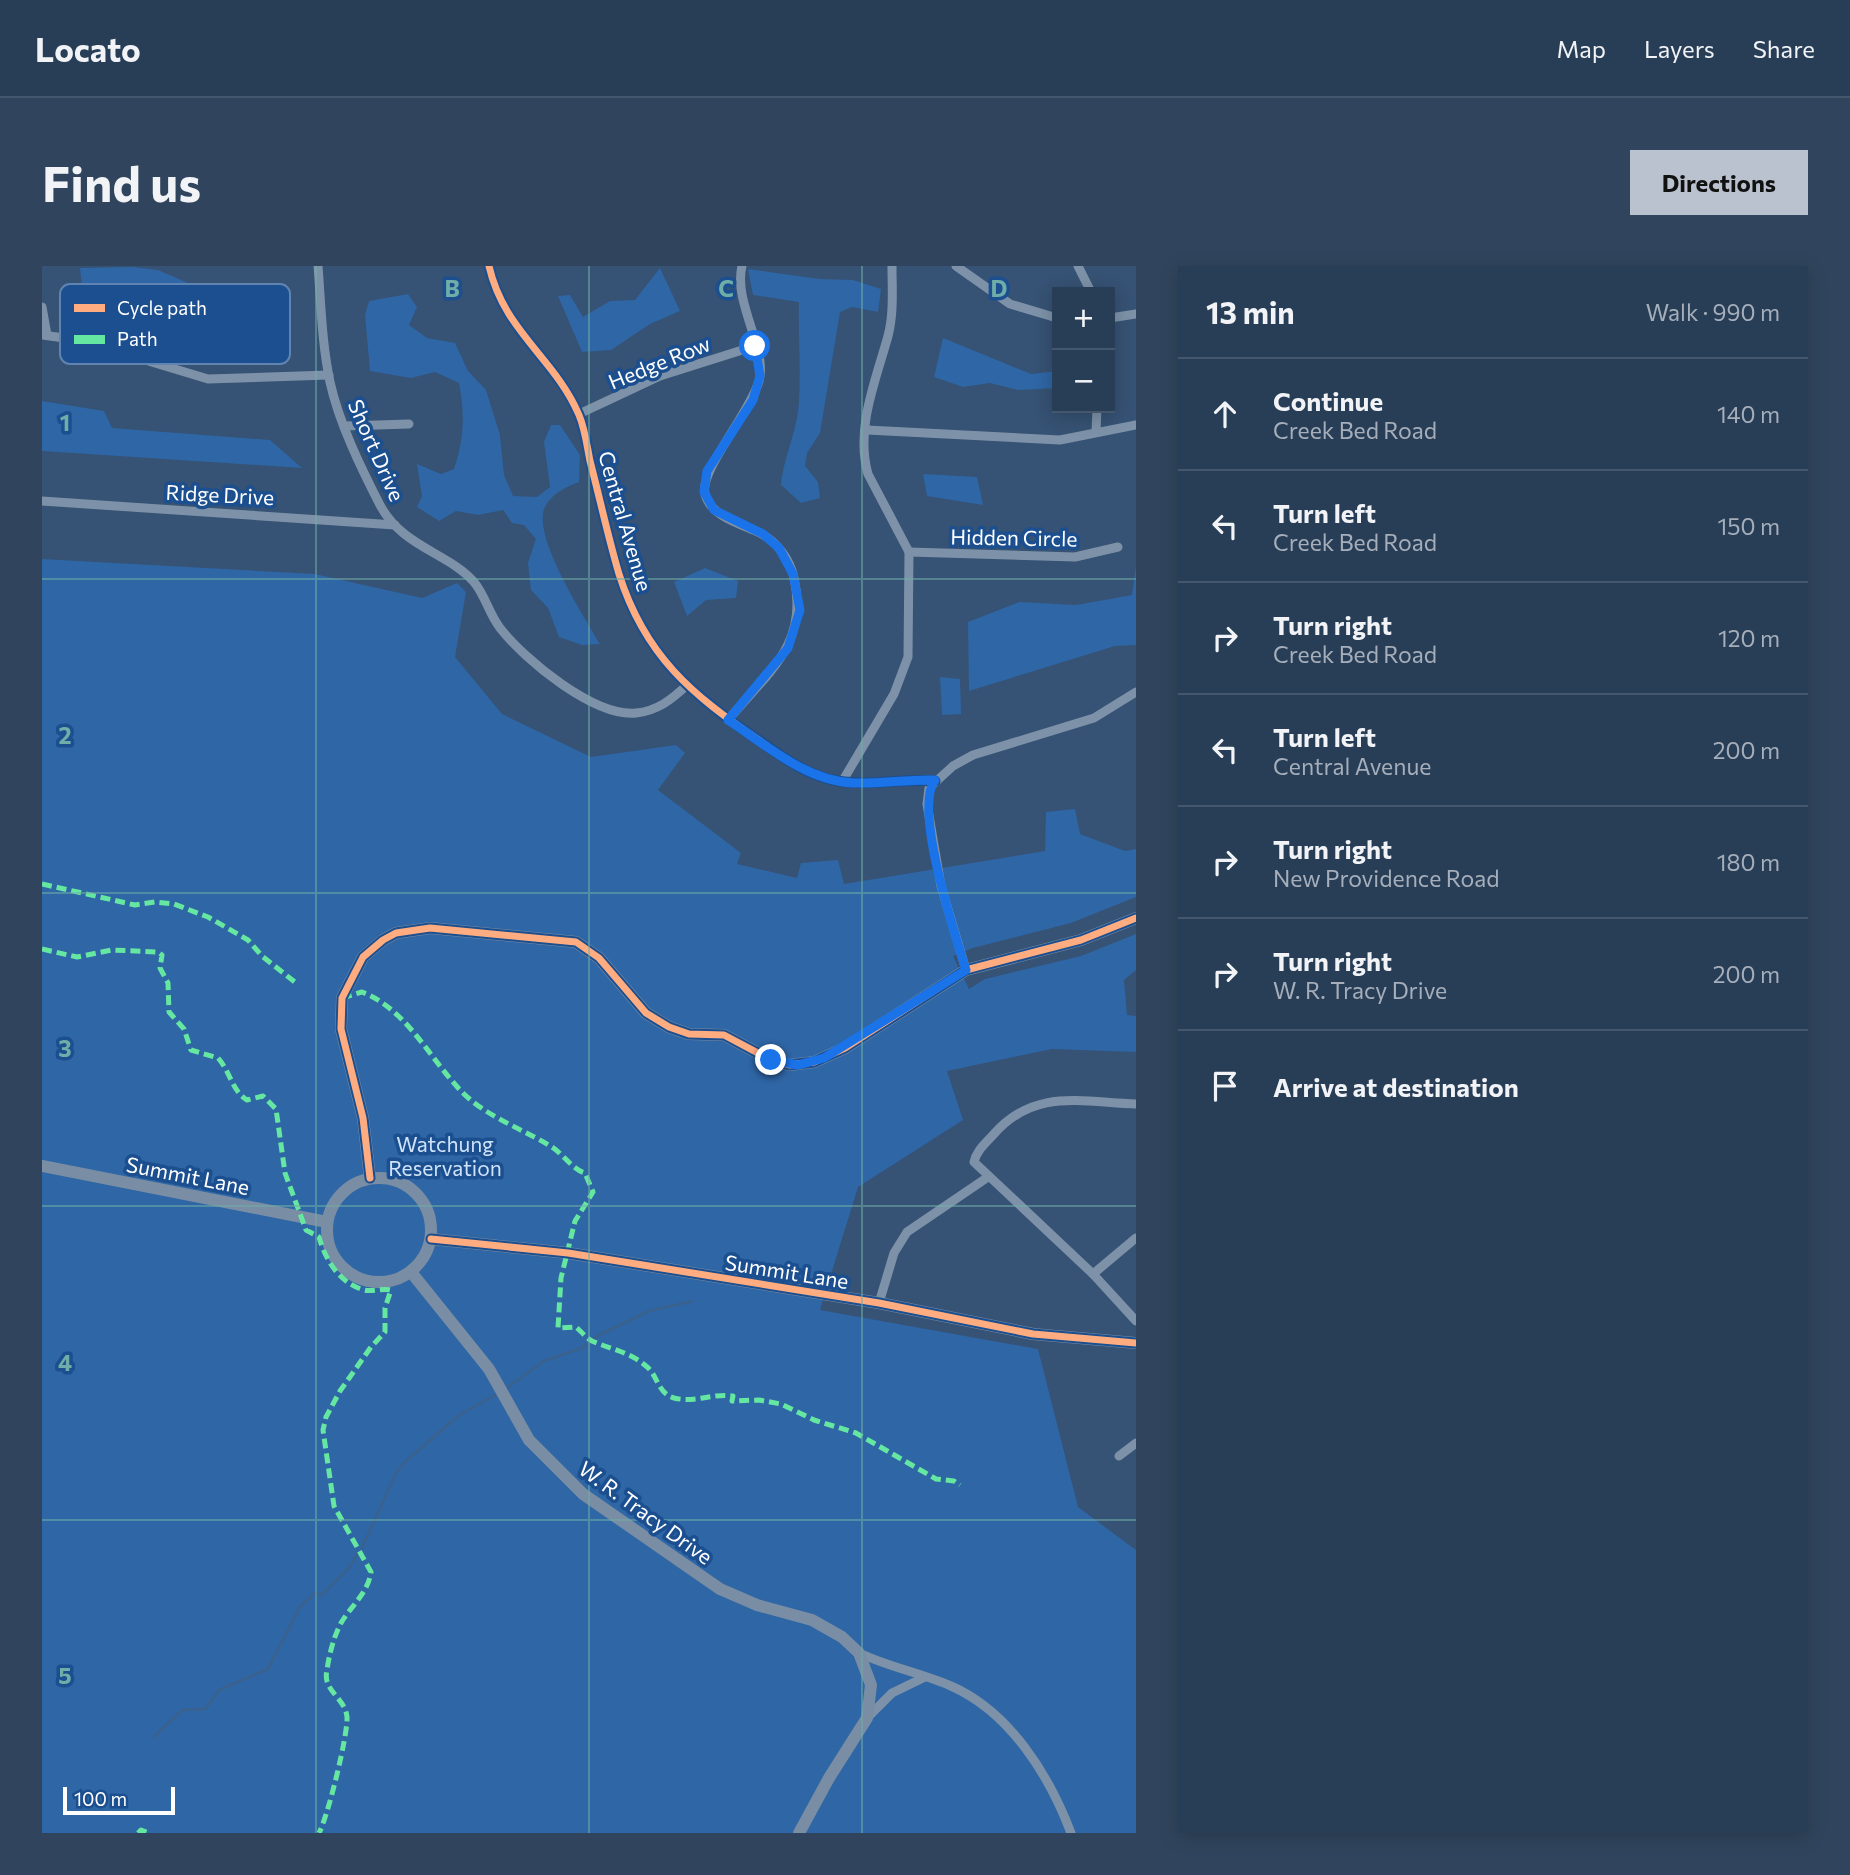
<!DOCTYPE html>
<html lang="en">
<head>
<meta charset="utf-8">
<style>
	body { margin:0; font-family:Commissioner,sans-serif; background:#30455d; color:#f1f3f6 }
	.controls { position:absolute; right:21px; top:21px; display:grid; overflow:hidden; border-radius:0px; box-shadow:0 4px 18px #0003 }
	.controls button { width:63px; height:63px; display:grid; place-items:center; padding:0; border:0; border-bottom:2px solid #44576d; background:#283e57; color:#f1f3f6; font:35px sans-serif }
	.scale { position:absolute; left:21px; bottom:18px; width:112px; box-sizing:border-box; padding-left:7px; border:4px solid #fff; border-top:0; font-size:19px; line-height:24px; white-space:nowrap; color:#fff; -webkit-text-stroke:5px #1b4f8f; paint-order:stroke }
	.stop { position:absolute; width:21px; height:21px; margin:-16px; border:5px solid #1a73e8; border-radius:50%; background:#fff }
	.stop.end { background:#1a73e8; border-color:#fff; box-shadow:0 2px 7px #0008 }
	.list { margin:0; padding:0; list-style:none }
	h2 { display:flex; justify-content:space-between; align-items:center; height:91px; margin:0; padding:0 28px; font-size:30px }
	h2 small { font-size:23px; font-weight:400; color:#a5aeba }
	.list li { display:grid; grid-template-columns:46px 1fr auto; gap:21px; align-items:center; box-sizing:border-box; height:112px; padding:0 28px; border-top:2px solid #44576d }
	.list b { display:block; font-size:26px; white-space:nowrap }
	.list p { margin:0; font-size:23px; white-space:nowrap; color:#a5aeba }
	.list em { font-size:23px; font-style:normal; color:#a5aeba }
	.icon { flex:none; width:38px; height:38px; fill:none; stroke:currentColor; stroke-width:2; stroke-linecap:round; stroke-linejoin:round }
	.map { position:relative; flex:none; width:1094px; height:1567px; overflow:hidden; border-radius:0px }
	header { display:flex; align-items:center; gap:42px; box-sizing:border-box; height:98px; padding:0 35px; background:#283e57; border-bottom:2px solid #44576d }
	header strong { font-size:33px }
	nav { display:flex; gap:38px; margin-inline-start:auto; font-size:24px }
	.intro { display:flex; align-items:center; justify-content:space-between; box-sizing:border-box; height:168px; padding:0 42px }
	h1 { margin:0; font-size:49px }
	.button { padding:18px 32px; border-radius:0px; background:#b9c2ce; color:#111; font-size:24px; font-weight:700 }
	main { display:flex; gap:42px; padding:0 42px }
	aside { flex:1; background:#283e57; border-radius:0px; box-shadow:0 4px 18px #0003 }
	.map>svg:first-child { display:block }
	.green { fill:#2f66a5 }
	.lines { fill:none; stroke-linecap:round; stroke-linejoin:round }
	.stream { stroke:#3b618d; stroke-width:2.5 }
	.street { stroke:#7d92a8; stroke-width:9 }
	.secondary { stroke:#798da4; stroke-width:12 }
	.quiet { stroke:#66e7a1; stroke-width:5; stroke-dasharray:10 5; stroke-linecap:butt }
	.cycleway-casing { stroke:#1b4f8f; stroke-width:11 }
	.cycleway { stroke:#ffac80; stroke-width:7 }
	.route { stroke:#1a73e8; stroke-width:9 }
	.grid { fill:none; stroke:#6fada8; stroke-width:2; stroke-opacity:0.55 }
	.labels { text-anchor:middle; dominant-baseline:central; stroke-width:7; stroke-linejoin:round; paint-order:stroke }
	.street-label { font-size:21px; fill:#fff; stroke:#1b4f8f }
	.park-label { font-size:21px; fill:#cfe3fa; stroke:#1b4f8f }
	.key { fill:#1b4f8f; stroke:#5f84b1; stroke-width:2 }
	.key-label { font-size:19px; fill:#fff }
	.grid-label { font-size:23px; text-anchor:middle; font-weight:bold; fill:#6fada8; stroke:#1b4f8f; stroke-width:7; stroke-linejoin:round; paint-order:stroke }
</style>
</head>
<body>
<header>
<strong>Locato</strong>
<nav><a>Map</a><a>Layers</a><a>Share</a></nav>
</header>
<div class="intro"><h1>Find us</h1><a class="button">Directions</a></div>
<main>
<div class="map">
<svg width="1094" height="1567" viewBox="0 0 1094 1567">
	<rect width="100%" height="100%" fill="#365274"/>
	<g class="green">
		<path d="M91 1 116 4 146 17 165 18 190 33 218 41 227 75 166 76 124 66 122 44 104 35 96 54 67 46 41 32 38 2Z"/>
		<path d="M618 2 638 45 608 58 569 84 540 86 516 30 528 29 541 51 568 35 593 34Z"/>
		<path d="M706 3 777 13 811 14 839 23 836 46 810 41 798 46 778 167 765 187 763 200 776 216 778 232 759 237 739 219C742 189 756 164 757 134 759 102 756 68 757 36L711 29Z"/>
		<path d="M366 28 375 41 367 59 385 72 413 77 426 105 444 124 458 169 462 209 471 230 495 231 508 221 502 176 509 159H518L538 189 537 216C524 221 510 227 503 241 489 269 543 352 558 378L540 379 517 371 506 342 489 324 486 297 494 273 482 259 470 257 461 244 436 249 414 245 397 255 375 241 380 230 375 198 399 208 412 203C422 173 423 149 417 117L393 106 369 112 328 105 323 49 327 35Z"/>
		<path d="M901 72 989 108 1015 105V122L976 124 948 117 921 121 892 111Z"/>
		<path d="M0 135 62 145 70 162 228 174 260 202 0 185Z"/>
		<path d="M881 208 935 211 941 239 885 230Z"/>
		<path d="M0 293 273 308 380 332 415 317 424 326 413 391 460 448 549 491 634 479 643 487 616 524 699 587 695 598 755 612 759 597 796 594 802 618 1003 585 1004 546 1033 543 1038 568 1083 585 1094 583V631L1029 657 931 682 911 690 927 723 943 713 1039 690 1094 668V704L1082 714 1085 749 1094 750V786L1010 783 905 805 921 854 816 921 778 1044 996 1083 1036 1241 1094 1284V1567H0Z"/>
		<path d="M1094 300V379L1073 380 927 425 926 356 977 336 1034 339 1090 329Z"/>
		<path d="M663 302 696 315 694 332 664 334 645 350 632 316Z"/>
		<path d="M898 411 918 413 919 448 900 449Z"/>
	</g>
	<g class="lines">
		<g class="stream">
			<path d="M466 1121 502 1095 540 1082 557 1069 607 1045 651 1035"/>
			<path d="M320 1282 354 1207 364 1195 416 1150 455 1128"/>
			<path d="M112 1471 140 1444 163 1443 177 1424 226 1403 257 1342 273 1327 279 1329 283 1326 308 1301 316 1286"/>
		</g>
		<g class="street">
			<path d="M276 0C279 39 280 78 288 116 297 157 319 202 338 239 360 281 407 287 432 316 443 329 447 348 458 362 483 394 552 451 594 447 615 445 629 434 644 420"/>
			<path d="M447 0C462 66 513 92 537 149 543 163 545 180 548 195 558 233 566 271 577 308 603 390 650 429 718 475 739 490 762 507 787 513 822 522 858 512 893 515"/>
			<path d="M914 0 968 38 1015 52"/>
			<path d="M1036 0 1049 26"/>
			<path d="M0 41 5 69"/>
			<path d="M1068 52 1094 48"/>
			<path d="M0 69 37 74 166 113 287 109"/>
			<path d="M537 148 618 110 713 80"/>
			<path d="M304 160 367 158"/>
			<path d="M825 164 1018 174 1094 159"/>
			<path d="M1054 166 1055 142"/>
			<path d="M0 235 353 259"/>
			<path d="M867 286 1033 291 1076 281"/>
			<path d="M686 454C725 407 767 379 752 312 748 293 735 276 718 267 699 258 669 251 663 228 657 205 708 147 717 115 726 83 691 37 700 0"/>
			<path d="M800 516 852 428 866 391 867 286 826 208C813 162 834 114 846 70 852 47 850 24 850 0"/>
			<path d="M924 704 899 620 885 538 887 522 911 500 931 489 1052 452 1094 426"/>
			<path d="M1094 838C1038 836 992 822 951 869 944 877 934 885 932 896L1051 1008 1094 1055"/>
			<path d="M1051 1008 1094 972"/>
			<path d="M837 1037 852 987 865 966 946 911"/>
			<path d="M1077 1190 1094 1177"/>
			<path d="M817 1387C847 1401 879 1407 909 1420 968 1446 1007 1509 1029 1567"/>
			<path d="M825 1452 850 1427 883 1411"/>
		</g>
		<g class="secondary">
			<path d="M0 900 285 956"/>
			<circle cx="337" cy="964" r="52"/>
			<path d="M328 912 321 852 299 763 300 732 321 691 341 674 354 667 388 662 534 676 557 692 604 747 627 761 647 768 682 769 729 794 747 799 772 796 803 782 924 704 1039 674 1094 652"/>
			<path d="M389 973 526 987 837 1037 991 1068 1094 1077"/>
			<path d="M369 1006 447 1103 487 1174 541 1228 678 1323 715 1339 770 1354 800 1371 817 1387 829 1419 825 1452 787 1512 757 1567"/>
		</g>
		<g class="quiet">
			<path d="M0 618 93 639 113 636 132 638 166 651 206 674 220 690 254 717"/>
			<path d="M0 683 35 691 70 684 116 686 120 689 118 702 126 717 127 746 142 763 149 784 176 792C188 805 190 825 205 834L221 830 234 843 243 907 264 964 277 971C283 993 297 1017 322 1024 330 1026 340 1022 349 1024L343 1042V1066L329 1081 298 1125 284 1151 281 1164 292 1240 329 1306C326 1327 309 1340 299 1357 292 1370 287 1389 285 1404 280 1425 303 1431 305 1451 306 1469 286 1550 277 1567"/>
			<path d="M300 732 320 726C366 744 388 794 422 828 447 852 481 863 510 881 521 888 531 904 543 907L551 926 533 955 519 1012 516 1062 534 1061C539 1065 544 1072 550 1075 568 1083 588 1086 604 1100 616 1109 615 1127 632 1132 653 1137 671 1127 691 1130L690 1135 717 1134 739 1138 772 1154 814 1167 894 1213 912 1215 918 1219"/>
			<path d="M96 1567 99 1564 107 1567"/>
		</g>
		<g class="cycleway-casing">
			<g id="cycleway">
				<path d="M447 0C462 66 513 92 537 149 543 163 545 180 548 195 558 233 566 271 577 308 603 390 650 429 718 475 739 490 762 507 787 513 822 522 858 512 893 515"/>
				<path d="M328 912 321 852 299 763 300 732 321 691 341 674 354 667 388 662 534 676 557 692 604 747 627 761 647 768 682 769 729 794 747 799 772 796 803 782 924 704 1039 674 1094 652"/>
				<path d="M389 973 526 987 837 1037 991 1068 1094 1077"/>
			</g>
		</g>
		<use href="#cycleway" class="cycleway"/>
	</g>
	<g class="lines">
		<path class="route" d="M713 80 718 110 711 134 665 205 662 226 672 244 721 268 737 282 751 308 758 344 746 382 686 454C724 479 764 515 811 517 839 518 866 513 893 514 871 543 913 668 924 704L782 792 756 799 729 794"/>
	</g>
	<path class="grid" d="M274 0V1567M547 0V1567M820 0V1567M0 313H1094M0 627H1094M0 940H1094M0 1254H1094"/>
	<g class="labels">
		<g class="street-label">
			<text transform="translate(617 96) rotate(-22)">Hedge Row</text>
			<text transform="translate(335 184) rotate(66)">Short Drive</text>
			<text transform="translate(178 228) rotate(3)">Ridge Drive</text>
			<text transform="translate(584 255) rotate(74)">Central Avenue</text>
			<text transform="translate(972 271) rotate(1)">Hidden Circle</text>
			<text transform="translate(146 909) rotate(11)">Summit Lane</text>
			<text transform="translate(745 1005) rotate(9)">Summit Lane</text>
			<text transform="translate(604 1246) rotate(36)">W. R. Tracy Drive</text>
		</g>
		<g class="park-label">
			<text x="403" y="877">Watchung<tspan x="403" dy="24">Reservation</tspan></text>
		</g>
	</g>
	<rect x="18" y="18" width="230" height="80" rx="10" class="key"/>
	<rect x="32" y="38" width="31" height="8" fill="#ffac80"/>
	<rect x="32" y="69" width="31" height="9" fill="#66e7a1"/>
	<g class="key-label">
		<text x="75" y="49">Cycle path</text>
		<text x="75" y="80">Path</text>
	</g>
	<g class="grid-label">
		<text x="410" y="31">B</text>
		<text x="684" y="31">C</text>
		<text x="957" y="31">D</text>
		<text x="23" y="165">1</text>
		<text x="23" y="478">2</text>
		<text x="23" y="791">3</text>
		<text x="23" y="1105">4</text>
		<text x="23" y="1418">5</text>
	</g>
</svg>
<div class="controls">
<button>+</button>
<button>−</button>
</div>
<div class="scale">100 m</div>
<div class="stop" style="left:713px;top:80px"></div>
<div class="stop end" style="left:729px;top:794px"></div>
</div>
<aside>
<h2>13 min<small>Walk · 990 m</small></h2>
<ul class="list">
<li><svg class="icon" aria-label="ahead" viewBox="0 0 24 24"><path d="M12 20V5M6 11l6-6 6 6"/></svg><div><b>Continue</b><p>Creek Bed Road</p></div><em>140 m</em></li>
<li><svg class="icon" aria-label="left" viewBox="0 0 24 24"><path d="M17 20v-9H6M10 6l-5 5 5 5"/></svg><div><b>Turn left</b><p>Creek Bed Road</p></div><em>150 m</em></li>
<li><svg class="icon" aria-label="right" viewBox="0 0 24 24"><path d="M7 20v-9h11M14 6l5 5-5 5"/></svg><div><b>Turn right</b><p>Creek Bed Road</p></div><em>120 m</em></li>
<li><svg class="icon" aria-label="left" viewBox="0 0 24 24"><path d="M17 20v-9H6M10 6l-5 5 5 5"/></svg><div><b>Turn left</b><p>Central Avenue</p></div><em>200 m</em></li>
<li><svg class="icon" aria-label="right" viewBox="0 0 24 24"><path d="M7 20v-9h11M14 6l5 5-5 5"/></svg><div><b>Turn right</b><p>New Providence Road</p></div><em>180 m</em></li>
<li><svg class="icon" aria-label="right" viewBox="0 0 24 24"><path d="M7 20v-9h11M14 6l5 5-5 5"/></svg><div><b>Turn right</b><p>W. R. Tracy Drive</p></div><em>200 m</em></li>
<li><svg class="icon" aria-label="arrive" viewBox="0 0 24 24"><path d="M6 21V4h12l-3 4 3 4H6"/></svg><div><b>Arrive at destination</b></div></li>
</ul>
</aside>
</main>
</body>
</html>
